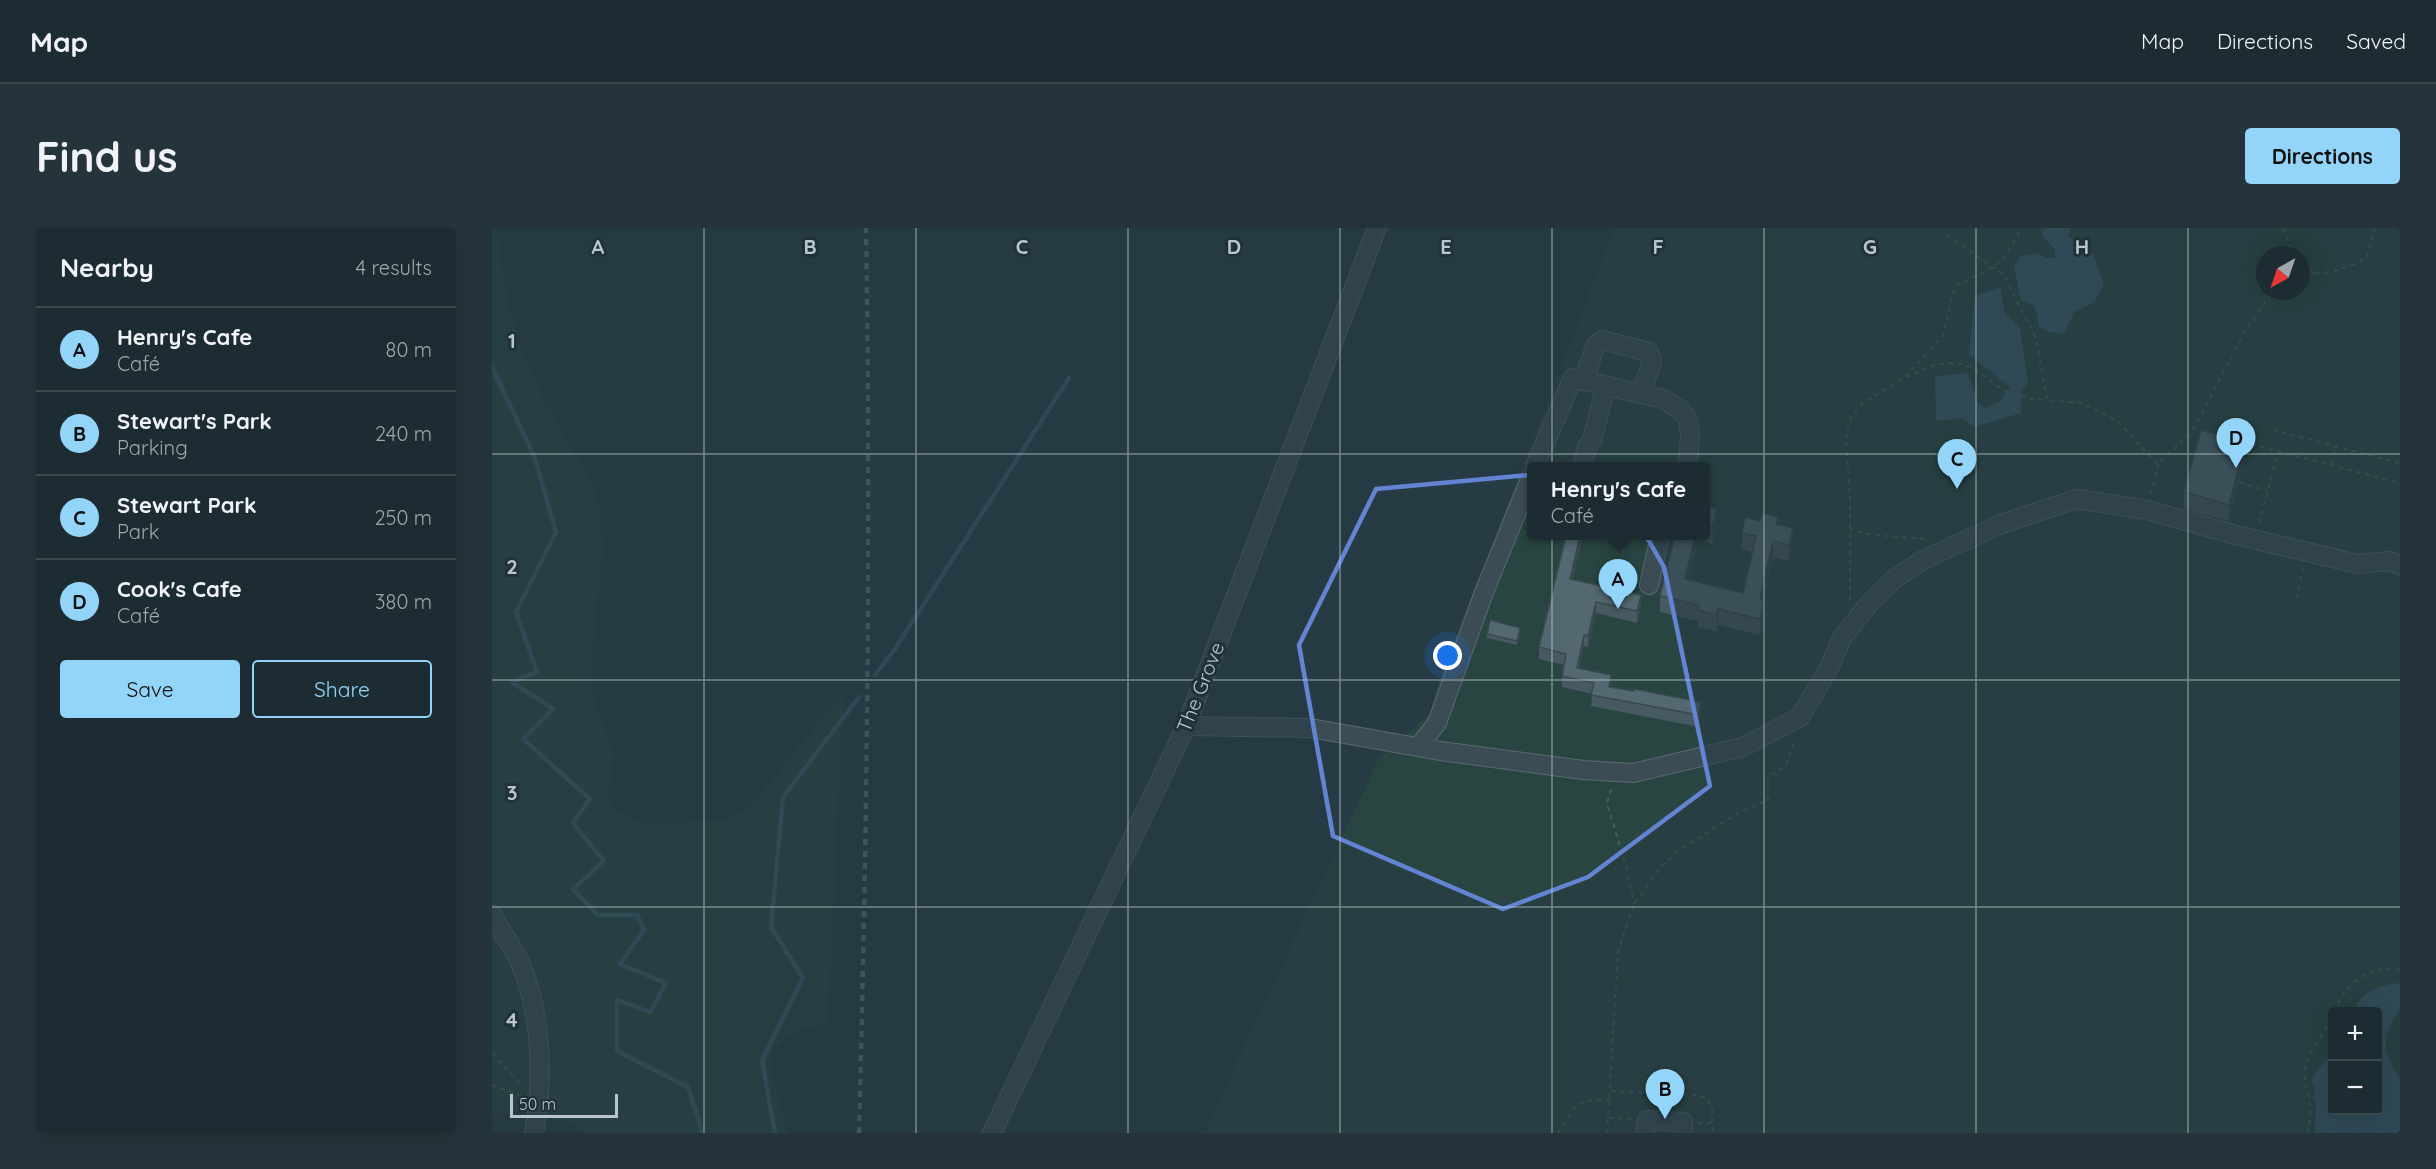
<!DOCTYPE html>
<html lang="en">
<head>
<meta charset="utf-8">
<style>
	body { margin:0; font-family:Quicksand,sans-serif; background:#25343b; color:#f1f3f6 }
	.controls { position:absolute; right:18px; bottom:18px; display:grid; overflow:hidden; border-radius:6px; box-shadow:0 6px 24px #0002 }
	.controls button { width:54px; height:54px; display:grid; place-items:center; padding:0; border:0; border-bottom:2px solid #3b484e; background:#1d2c33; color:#f1f3f6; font:30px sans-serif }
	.compass { position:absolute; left:1764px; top:18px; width:54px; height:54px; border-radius:50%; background:#1d2c33; box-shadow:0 6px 24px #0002; rotate:220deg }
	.scale { position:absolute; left:18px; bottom:15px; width:108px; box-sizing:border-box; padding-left:6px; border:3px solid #b9c6cd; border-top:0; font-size:16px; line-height:21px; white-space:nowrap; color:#b9c6cd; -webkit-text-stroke:4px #203139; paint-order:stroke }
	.you { position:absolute; left:956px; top:428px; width:21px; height:21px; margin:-15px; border:4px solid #fff; border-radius:50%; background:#1a73e8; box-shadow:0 0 0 9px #1a73e833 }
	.badge { display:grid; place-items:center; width:39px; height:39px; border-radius:50%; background:#92d5f9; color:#111; font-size:20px; font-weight:700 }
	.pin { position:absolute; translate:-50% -50px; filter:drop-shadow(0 2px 3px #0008) }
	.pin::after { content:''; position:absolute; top:32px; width:21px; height:18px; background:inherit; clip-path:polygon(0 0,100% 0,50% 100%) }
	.popup { position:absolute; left:1035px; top:234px; width:183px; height:78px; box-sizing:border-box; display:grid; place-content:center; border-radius:6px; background:#1d2c33; filter:drop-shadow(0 2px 4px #0005); font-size:20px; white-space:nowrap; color:#a0a7ac }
	.popup b { font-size:22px; color:#f1f3f6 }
	.popup::after { content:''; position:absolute; left:50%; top:100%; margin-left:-12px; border:12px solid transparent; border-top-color:#1d2c33 }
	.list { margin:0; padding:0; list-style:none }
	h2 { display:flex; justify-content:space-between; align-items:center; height:78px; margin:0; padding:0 24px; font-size:26px }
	h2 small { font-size:20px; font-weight:400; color:#a0a7ac }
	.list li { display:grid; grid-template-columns:39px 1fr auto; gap:18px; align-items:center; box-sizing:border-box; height:84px; padding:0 24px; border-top:2px solid #3b484e }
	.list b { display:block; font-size:22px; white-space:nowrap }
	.list p { margin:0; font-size:20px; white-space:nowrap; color:#a0a7ac }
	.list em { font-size:20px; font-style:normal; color:#a0a7ac }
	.actions { display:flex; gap:12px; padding:18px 24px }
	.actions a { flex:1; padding:14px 0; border:2px solid #92d5f9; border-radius:6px; text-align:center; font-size:21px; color:#92d5f9 }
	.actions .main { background:#92d5f9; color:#111 }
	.map { position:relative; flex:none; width:1908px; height:905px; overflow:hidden; border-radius:6px }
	header { display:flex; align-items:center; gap:36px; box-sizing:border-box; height:84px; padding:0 30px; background:#1d2c33; border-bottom:2px solid #3b484e }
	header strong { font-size:28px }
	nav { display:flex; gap:33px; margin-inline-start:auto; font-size:21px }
	.intro { display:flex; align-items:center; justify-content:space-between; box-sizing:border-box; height:144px; padding:0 36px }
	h1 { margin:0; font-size:42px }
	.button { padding:15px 27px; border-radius:6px; background:#92d5f9; color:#111; font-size:21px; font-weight:700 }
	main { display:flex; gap:36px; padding:0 36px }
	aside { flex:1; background:#1d2c33; border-radius:6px; box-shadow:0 6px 24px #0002 }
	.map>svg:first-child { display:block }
	.green { fill:#294541; fill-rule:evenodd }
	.water { fill:#3b5b6b }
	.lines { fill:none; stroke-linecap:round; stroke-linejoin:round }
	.stream { stroke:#3b5b6b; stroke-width:4.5 }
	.minor-casing { stroke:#5a6971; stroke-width:20 }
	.path { stroke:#48615d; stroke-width:2; stroke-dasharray:4.5 4.5; stroke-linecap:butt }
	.minor { stroke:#3c4c54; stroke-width:18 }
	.rail { stroke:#5e717a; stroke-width:4.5; stroke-dasharray:6 6; stroke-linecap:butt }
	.wall { fill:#475961 }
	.shaded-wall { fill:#3a494f }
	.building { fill:#536871; stroke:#3a494f; stroke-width:1.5 }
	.marked { fill:none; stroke:#6384d3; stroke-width:4.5; stroke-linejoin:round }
	.grid { fill:none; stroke:#b9c6cd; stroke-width:1.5; stroke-opacity:0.55 }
	.labels { text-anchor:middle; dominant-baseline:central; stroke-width:6; stroke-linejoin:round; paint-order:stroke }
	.street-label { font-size:20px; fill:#b9c6cd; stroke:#203139 }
	.grid-label { font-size:20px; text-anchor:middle; font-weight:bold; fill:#b9c6cd; stroke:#203139; stroke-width:6; stroke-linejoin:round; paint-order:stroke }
</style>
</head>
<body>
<header>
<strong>Map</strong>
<nav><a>Map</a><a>Directions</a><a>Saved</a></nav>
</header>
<div class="intro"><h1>Find us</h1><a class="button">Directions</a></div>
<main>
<aside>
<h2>Nearby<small>4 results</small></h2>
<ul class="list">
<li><span class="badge">A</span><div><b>Henry's Cafe</b><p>Café</p></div><em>80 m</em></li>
<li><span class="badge">B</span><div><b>Stewart's Park</b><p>Parking</p></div><em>240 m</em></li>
<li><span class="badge">C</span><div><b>Stewart Park</b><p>Park</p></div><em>250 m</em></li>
<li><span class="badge">D</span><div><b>Cook's Cafe</b><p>Café</p></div><em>380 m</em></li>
</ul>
<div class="actions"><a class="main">Save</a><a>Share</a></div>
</aside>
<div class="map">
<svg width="1908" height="905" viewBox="0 0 1908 905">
	<rect width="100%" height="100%" fill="#273b44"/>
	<g class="green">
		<path d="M0 0H4L15 71 26 113 53 175 100 255 109 288 110 326 98 453 105 481 122 527 116 565 118 576 132 588 153 597 229 592 244 588 261 576 321 501 351 468 336 795C307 801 299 803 279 825L280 849 296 905H91L76 894 9 882 0 885Z"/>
		<path d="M1123 0H1908V905H712L888 528 940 484 945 458ZM1773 27H1809V63H1773ZM1039 238H1213V308H1039ZM1840 784H1886V882H1840Z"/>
	</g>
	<g class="water">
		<path d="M1556 0H1579L1576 8 1602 28 1612 58 1602 74 1582 84 1572 106 1557 104 1547 99 1543 78 1529 72 1522 38 1529 28 1543 25 1555 30H1563V22L1550 7 1551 1Z"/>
		<path d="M1508 59 1513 85 1528 100 1536 155 1529 164V185L1482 199 1471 190 1444 193 1443 148 1476 145 1486 175 1494 180 1508 173 1518 159 1477 127 1483 68Z"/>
		<path d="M1905 755 1908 757V779L1896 802 1893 820 1902 843 1908 852V905H1823L1824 873 1821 870 1823 862 1820 852 1825 843 1840 825V882H1886V784L1861 783C1871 764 1884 758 1905 755Z"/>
	</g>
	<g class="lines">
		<g class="stream">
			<path d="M0 139 42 228 64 304 24 384 45 444 20 454 61 481 31 511 98 571 81 595 112 633 81 661 106 687H145L152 702 128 736 174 755 158 784 125 772V823L196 859 210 903 208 905"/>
			<path d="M383 447 403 421 577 150"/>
			<path d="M283 905 270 832 311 750 279 699 291 569 367 469"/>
		</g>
		<g class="minor-casing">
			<g id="minor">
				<path d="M1091 153 1104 117 1110 112 1157 124 1160 133 1149 166"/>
				<path d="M1043 238 1081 150 1171 171 1189 182 1196 192 1198 205 1196 238"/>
				<path d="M1090 238 1095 219 1100 212 1114 158"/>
				<path d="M1157 357 1168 308"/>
				<path d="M694 498 818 500 948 523 1091 542 1141 545 1251 519 1308 489 1336 442 1350 410 1375 378 1402 351 1431 332 1509 296 1585 271 1655 282 1744 307 1866 336 1897 333 1908 337"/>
				<path d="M926 519 945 495 991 367 1039 249"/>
				<path d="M0 687C9 703 21 719 28 735 50 785 52 852 42 905"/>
				<path d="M500 905 694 498 885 0"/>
				<path d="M1153 905 1155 892 1191 894V905"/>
			</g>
		</g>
		<g class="path">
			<path d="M1791 0 1802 27"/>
			<path d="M1455 7 1512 47 1544 110 1555 172 1589 175 1626 193 1666 237 1702 201 1753 103 1781 63"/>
			<path d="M1809 35 1824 45 1840 44 1866 35 1875 28 1883 0"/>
			<path d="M1809 47 1824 45"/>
			<path d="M1414 149C1429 143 1445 134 1462 135 1481 136 1495 152 1510 161 1524 168 1540 172 1555 172"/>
			<path d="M1781 202 1907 235"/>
			<path d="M1751 214 1908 255"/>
			<path d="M1839 236 1844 219"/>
			<path d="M1747 254 1775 263"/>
			<path d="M1659 266 1666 237"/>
			<path d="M1767 295 1787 222"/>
			<path d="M1357 301 1380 307 1436 311"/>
			<path d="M1804 370 1811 341"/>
			<path d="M1358 372V270L1354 211 1358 191 1371 175 1412 150 1451 108 1463 58C1501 40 1511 40 1529 0"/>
			<path d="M1119 561 1115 575 1135 642 1142 676"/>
			<path d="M1842 784C1852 757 1878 735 1908 742"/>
			<path d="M0 825 30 858"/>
			<path d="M0 857 31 869"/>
			<path d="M1119 863 1207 867C1221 874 1221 881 1220 895"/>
			<path d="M1117 890 1140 891"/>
			<path d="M1206 895H1220L1221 905"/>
			<path d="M1066 905C1084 878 1083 870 1118 872"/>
			<path d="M1115 905 1126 724 1142 676 1169 639 1185 624 1246 585 1276 572V549L1294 538 1303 511"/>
			<path d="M1816 905C1817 896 1819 886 1818 877 1816 862 1810 851 1814 836 1819 818 1834 805 1840 787"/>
		</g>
		<use href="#minor" class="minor"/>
		<path class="rail" d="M367 905C375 603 379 302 374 0"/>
	</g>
	<g class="wall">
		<path d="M1753 231 1737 293 1692 281V264Z"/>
		<path d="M1213 278 1225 298 1221 316 1206 312 1197 352 1251 365 1261 324 1250 321V305L1286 296 1301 316 1297 333 1281 329 1271 372 1272 389 1268 407 1226 397 1225 403 1206 399V393L1168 384V368L1183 308H1213Z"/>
		<path d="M1074 308H1091L1080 351 1149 378 1145 395 1104 385 1096 419 1092 418 1087 440 1119 459 1209 486 1207 499 1099 478 1100 466 1070 459V448L1072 437 1047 431V419Z"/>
		<path d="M1028 404 1025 417 995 410V406Z"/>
	</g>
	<g class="shaded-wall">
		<path d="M1753 215V231L1737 293V277Z"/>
		<path d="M1225 281V298L1221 316V299Z"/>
		<path d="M1301 300V316L1297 333V317Z"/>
		<path d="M1088 308H1091L1078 362V351Z"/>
		<path d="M1203 308H1206V312L1193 368V351Z"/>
		<path d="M1281 313V329L1268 388V371Z"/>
		<path d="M1149 367V378L1145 395V383Z"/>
		<path d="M1272 372V389L1268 407V391Z"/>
		<path d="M1104 374V385L1096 419V408Z"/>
		<path d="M1226 381V397L1225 403V387Z"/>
		<path d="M1092 407V418L1085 451V440Z"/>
		<path d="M1209 474V486L1207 499V487Z"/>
	</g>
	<g class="building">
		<path d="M1709 202 1753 215 1737 277 1692 264Z"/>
		<path d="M1213 278 1225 281 1221 299 1213 298Z"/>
		<path d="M1270 285 1286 289 1284 296 1301 300 1297 317 1281 313 1268 371 1272 372 1268 391 1226 381 1225 387 1206 382 1207 377 1168 368 1183 308H1203L1193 351 1251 365 1264 308 1250 305 1253 289 1268 293Z"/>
		<path d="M1074 308H1088L1078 351 1149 367 1145 383 1104 374 1096 408 1092 407 1085 440 1119 447 1117 459 1142 463V461L1209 474 1207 487 1099 467 1102 455 1070 448 1074 426 1047 419Z"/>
		<path d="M998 392 1028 400 1025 413 995 406Z"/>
	</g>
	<path d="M0 0H1908V905H0ZM1115 240 1172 339 1218 558 1096 649 1011 681 841 608 807 417 884 261Z" fill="#273b44" fill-opacity=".55" fill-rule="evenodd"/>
	<path class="marked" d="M1115 240 1172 339 1218 558 1096 649 1011 681 841 608 807 417 884 261Z"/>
	<path class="grid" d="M212 0V905M424 0V905M636 0V905M848 0V905M1060 0V905M1272 0V905M1484 0V905M1696 0V905M0 226H1908M0 452H1908M0 679H1908"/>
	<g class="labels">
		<g class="street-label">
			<text transform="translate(708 459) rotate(-68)">The Grove</text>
		</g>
	</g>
	<g class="grid-label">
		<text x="106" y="26">A</text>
		<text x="318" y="26">B</text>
		<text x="530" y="26">C</text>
		<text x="742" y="26">D</text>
		<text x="954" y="26">E</text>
		<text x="1166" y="26">F</text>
		<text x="1378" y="26">G</text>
		<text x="1590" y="26">H</text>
		<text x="20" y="120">1</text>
		<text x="20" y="346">2</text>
		<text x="20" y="572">3</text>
		<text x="20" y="799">4</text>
	</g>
</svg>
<div class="controls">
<button>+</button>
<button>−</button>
</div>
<svg class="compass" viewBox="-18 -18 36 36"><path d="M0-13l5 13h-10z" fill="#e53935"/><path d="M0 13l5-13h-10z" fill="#a0a7ac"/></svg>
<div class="scale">50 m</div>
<div class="you"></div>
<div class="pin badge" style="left:1126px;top:381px">A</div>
<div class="popup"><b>Henry's Cafe</b>Café</div>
<div class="pin badge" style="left:1173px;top:891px">B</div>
<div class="pin badge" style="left:1465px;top:261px">C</div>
<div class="pin badge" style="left:1744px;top:240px">D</div>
</div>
</main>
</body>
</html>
